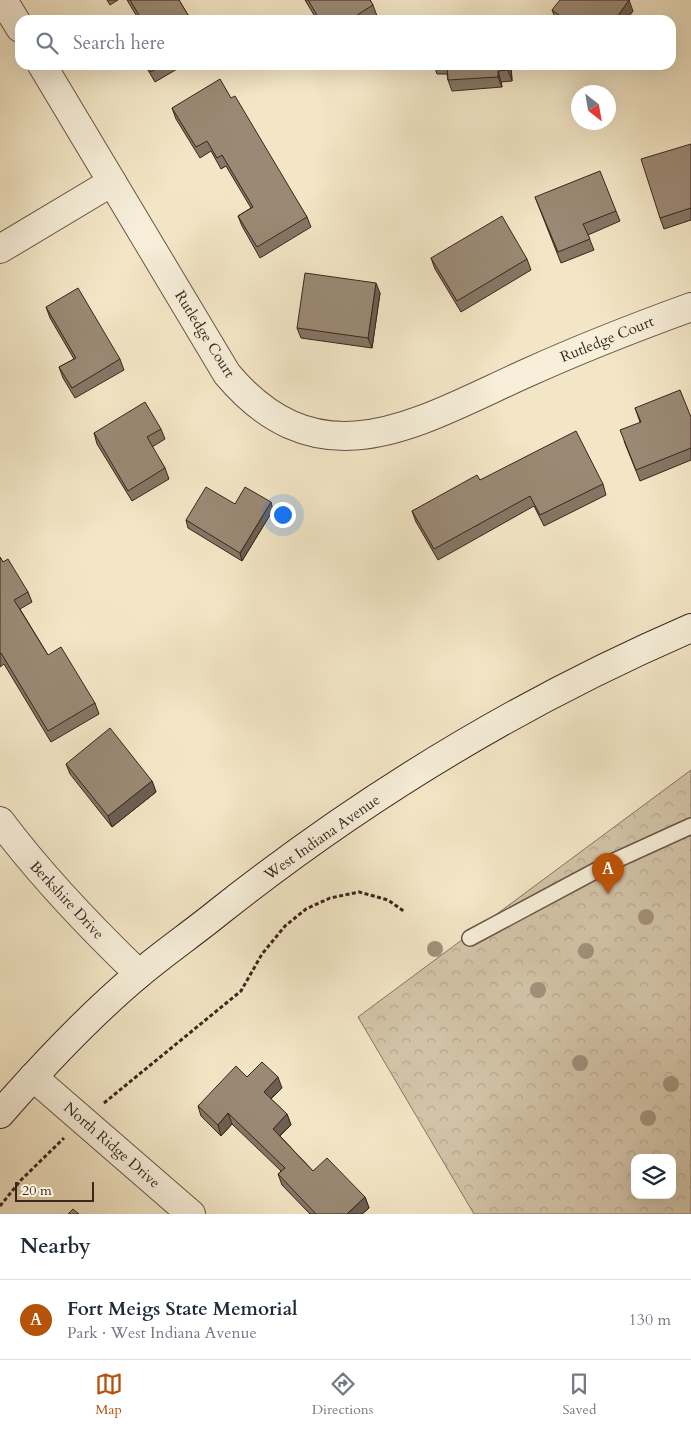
<!DOCTYPE html>
<html lang="en">
<head>
<meta charset="utf-8">
<style>
	body { margin:0; font-family:Cardo,serif; background:#f2f2f3; color:#1f2937 }
	.controls { position:absolute; right:15px; bottom:15px; display:grid; overflow:hidden; border-radius:10px; box-shadow:0 5px 20px #0002 }
	.controls button { width:45px; height:45px; display:grid; place-items:center; padding:0; border:0; border-bottom:1px solid #e0e1e3; background:#fff; color:#1f2937; font:25px sans-serif }
	.compass { position:absolute; left:571px; top:85px; width:45px; height:45px; border-radius:50%; background:#fff; box-shadow:0 5px 20px #0002; rotate:149deg }
	.scale { position:absolute; left:15px; bottom:12px; width:79px; box-sizing:border-box; padding-left:5px; border:2px solid #3b251d; border-top:0; font-size:14px; line-height:18px; white-space:nowrap; color:#3b251d; -webkit-text-stroke:4px #f7efda; paint-order:stroke }
	.you { position:absolute; left:282px; top:514px; width:18px; height:18px; margin:-12px; border:4px solid #fff; border-radius:50%; background:#1a73e8; box-shadow:0 0 0 8px #1a73e833 }
	.badge { display:grid; place-items:center; width:32px; height:32px; border-radius:50%; background:#b45309; color:#fff; font-size:16px; font-weight:700 }
	.pin { position:absolute; translate:-50% -41px; filter:drop-shadow(0 1px 2px #0008) }
	.pin::after { content:''; position:absolute; top:26px; width:18px; height:15px; background:inherit; clip-path:polygon(0 0,100% 0,50% 100%) }
	.list { margin:0; padding:0; list-style:none }
	h2 { display:flex; justify-content:space-between; align-items:center; height:65px; margin:0; padding:0 20px; font-size:21px }
	h2 small { font-size:16px; font-weight:400; color:#747a83 }
	.list li { display:grid; grid-template-columns:32px 1fr auto; gap:15px; align-items:center; box-sizing:border-box; height:80px; padding:0 20px; border-top:1px solid #e0e1e3 }
	.list b { display:block; font-size:19px; white-space:nowrap }
	.list p { margin:0; font-size:16px; white-space:nowrap; color:#747a83 }
	.list em { font-size:16px; font-style:normal; color:#747a83 }
	.icon { flex:none; width:28px; height:28px; fill:none; stroke:currentColor; stroke-width:2; stroke-linecap:round; stroke-linejoin:round }
	.map { position:relative; flex:none; width:691px; height:1214px; overflow:hidden }
	.search { position:absolute; background:#fff; box-shadow:0 5px 20px #0002; left:15px; right:15px; top:15px; height:55px; display:flex; align-items:center; gap:12px; box-sizing:border-box; padding:0 18px; border-radius:15px; color:#747a83; font-size:19px }
	.sheet { height:145px; background:#fff }
	nav { display:flex; justify-content:space-around; align-items:center; box-sizing:border-box; height:70px; border-top:1px solid #e0e1e3; background:#fff; font-size:14px; color:#747a83 }
	nav a { display:grid; justify-items:center; gap:2px }
	nav .on { color:#b45309 }
	.map>svg:first-child { display:block }
	.park { fill:url(#park-crowns); stroke:#887563; fill-rule:evenodd }
	.lines { fill:none; stroke-linecap:round; stroke-linejoin:round }
	.lane-casing { stroke:#695547; stroke-width:18 }
	.street-casing { stroke:#695547; stroke-width:30 }
	.secondary-casing { stroke:#3b251d; stroke-width:30 }
	.path { stroke:#3b251d; stroke-width:3; stroke-dasharray:4 2.5; stroke-linecap:butt }
	.lane { stroke:#f7efda; stroke-width:15 }
	.street { stroke:#f7efda; stroke-width:28 }
	.secondary { stroke:#f7efda; stroke-width:28 }
	.tree { fill:#a3927c }
	.wall { fill:#857665; stroke:#3b251d }
	.shaded-wall { fill:#6c6052; stroke:#3b251d }
	.building { fill:#9b8975; stroke:#3b251d }
	.labels { text-anchor:middle; dominant-baseline:central; stroke-width:4; stroke-linejoin:round; paint-order:stroke }
	.street-label { font-size:15px; fill:#3b251d; stroke:#f7efda }
</style>
</head>
<body>
<div class="map">
<svg width="691" height="1214" viewBox="0 0 691 1214">
	<defs>
		<pattern id="park-crowns" width="20" height="18" patternUnits="userSpaceOnUse" patternTransform="scale(1.25)"><rect width="20" height="18" fill="#d4c5a9"/><path d="M2 6a3 3 0 1 1 6 0M12 15a3 3 0 1 1 6 0" fill="none" stroke="#b7a991"/></pattern>
	</defs>
	<rect width="100%" height="100%" fill="#f3e6c6"/>
	<filter id="stains"><feTurbulence type="fractalNoise" baseFrequency=".004" numOctaves="4"/><feColorMatrix values="0 0 0 0 .2 0 0 0 0 .09 0 0 0 0 .02 0 0 0 .5 -.17"/></filter>
	<radialGradient id="worn" r=".72"><stop offset=".6" stop-color="#630" stop-opacity="0"/><stop offset="1" stop-color="#630" stop-opacity=".3"/></radialGradient>
	<path class="park" d="M691 770V1214H474L358 1017ZM635 1158H672V1195H635Z"/>
	<g class="lines">
		<g class="lane-casing">
			<path id="lane" d="M470 938 612 862 691 826"/>
		</g>
		<g class="street-casing">
			<g id="street">
				<path d="M3 0 20 28"/>
				<path d="M42 65 227 374C322 487 421 420 529 372 582 348 636 327 691 307"/>
				<path d="M0 249 112 182"/>
				<path d="M0 821C42 877 89 926 139 974"/>
				<path d="M33 1077 191 1214"/>
			</g>
		</g>
		<g class="secondary-casing">
			<path id="secondary" d="M0 1114C42 1066 90 1015 139 974 165 952 193 933 220 911 364 797 522 701 691 628"/>
		</g>
		<g class="path">
			<path d="M104 1103 241 991 262 954 285 926 306 909 330 898 359 892 388 900 405 912"/>
			<path d="M0 1206 21 1180 64 1138"/>
		</g>
		<use href="#lane" class="lane"/>
		<use href="#street" class="street"/>
		<use href="#secondary" class="secondary"/>
	</g>
	<g class="tree">
		<circle cx="646" cy="917" r="8"/>
		<circle cx="435" cy="949" r="8"/>
		<circle cx="586" cy="951" r="8"/>
		<circle cx="538" cy="990" r="8"/>
		<circle cx="580" cy="1063" r="8"/>
		<circle cx="671" cy="1084" r="8"/>
		<circle cx="648" cy="1118" r="8"/>
	</g>
	<g class="wall">
		<path d="M107 0H118L110 5Z"/>
		<path d="M127 0H179L191 20H139Z"/>
		<path d="M305 0H370L373 5 377 16 370 20H317Z"/>
		<path d="M552 10 633 11 626 20H556Z"/>
		<path d="M145 65H184L155 82Z"/>
		<path d="M434 65H511L512 81 501 82 502 87 452 91 448 80 447 74H437Z"/>
		<path d="M231 98 307 217 311 227 260 258 242 226 238 216 251 208 226 166 221 169 211 151 200 158 176 119 172 108Z"/>
		<path d="M691 144V220L664 229 660 218Z"/>
		<path d="M535 197 616 211 620 221 588 235 594 250 561 263Z"/>
		<path d="M431 258 527 259 531 270 461 312 435 269Z"/>
		<path d="M380 293 372 348 301 338 297 328Z"/>
		<path d="M46 307 120 359 124 370 75 398 63 378 59 367 74 359 50 318Z"/>
		<path d="M635 408 691 417V460L640 481 624 441 640 422Z"/>
		<path d="M161 429 165 439 152 447 165 468 169 479 132 501 97 444 94 433Z"/>
		<path d="M480 480 603 484 606 495 544 526 534 506 438 560 416 522 412 511Z"/>
		<path d="M235 504 273 510 242 561 188 528 186 520Z"/>
		<path d="M0 557 3 562 28 592 32 602 20 609 48 655 95 703 99 714 51 742 4 664 0 667Z"/>
		<path d="M66 764 152 781 156 792 112 827 70 774Z"/>
		<path d="M247 1077 282 1088 271 1099 287 1114 291 1125 280 1136 313 1171 365 1197 369 1208 362 1214H310L282 1185 278 1174 281 1171 232 1124 221 1136 201 1116 198 1106Z"/>
	</g>
	<g class="shaded-wall">
		<path d="M629 0 633 11 626 20H615Z"/>
		<path d="M508 65H511L512 81 508 70Z"/>
		<path d="M498 71 501 82 502 87 498 77Z"/>
		<path d="M376 283 380 293 372 348 368 338Z"/>
		<path d="M271 502 273 510 242 561 240 553Z"/>
		<path d="M152 781 156 792 112 827 108 816Z"/>
		<path d="M278 1077 282 1088 267 1102 264 1092Z"/>
		<path d="M228 1113 232 1124 221 1136 218 1125Z"/>
		<path d="M287 1114 291 1125 276 1139 273 1129Z"/>
		<path d="M365 1197 369 1208 362 1214H347Z"/>
	</g>
	<g class="building">
		<path d="M130 0H179L191 20H142Z"/>
		<path d="M308 0H370L373 5 357 15 360 20H320Z"/>
		<path d="M560 0H629L615 20H603L600 17 597 20H566L552 10Z"/>
		<path d="M147 65H162L151 72Z"/>
		<path d="M447 65H508V70L498 71V77L448 80Z"/>
		<path d="M220 79 231 98 235 96 307 217 257 247 238 216 253 207 222 155 217 158 207 141 196 147 172 108Z"/>
		<path d="M691 144V208L660 218 641 159Z"/>
		<path d="M600 171 616 211 583 224 590 239 558 252 535 197Z"/>
		<path d="M502 216 527 259 457 301 431 258Z"/>
		<path d="M305 273 376 283 368 338 297 328Z"/>
		<path d="M78 288 120 359 72 388 59 367 76 358 46 307Z"/>
		<path d="M680 390 691 417V448L636 470 620 430 641 422 635 408Z"/>
		<path d="M145 402 161 429 147 437 165 468 128 491 94 433Z"/>
		<path d="M576 431 603 484 540 515 530 496 434 549 412 511 477 475 480 480Z"/>
		<path d="M206 487 235 504 245 487 271 502 240 553 186 520Z"/>
		<path d="M0 557 3 562 8 559 28 592 14 600 48 655 61 647 95 703 48 731 1 653 0 654Z"/>
		<path d="M110 728 152 781 108 816 66 764Z"/>
		<path d="M262 1062 278 1077 264 1092 287 1114 273 1129 313 1171 327 1158 365 1197 347 1214H316L278 1174 285 1168 228 1113 218 1125 198 1106 236 1066 247 1077Z"/>
		<path d="M73 1209 79 1214H68Z"/>
	</g>
	<g class="labels">
		<g class="street-label">
			<text transform="translate(205 334) rotate(58)">Rutledge Court</text>
			<text transform="translate(607 339) rotate(-22)">Rutledge Court</text>
			<text transform="translate(322 837) rotate(-35)">West Indiana Avenue</text>
			<text transform="translate(67 900) rotate(47)">Berkshire Drive</text>
			<text transform="translate(112 1145) rotate(41)">North Ridge Drive</text>
		</g>
	</g>
	<rect width="100%" height="100%" filter="url(#stains)"/>
	<rect width="100%" height="100%" fill="url(#worn)"/>
</svg>
<div class="controls">
<button><svg class="icon" aria-label="layers" viewBox="0 0 24 24"><path d="M12 4l9 5-9 5-9-5zM3 14l9 5 9-5"/></svg></button>
</div>
<svg class="compass" viewBox="-18 -18 36 36"><path d="M0-13l5 13h-10z" fill="#e53935"/><path d="M0 13l5-13h-10z" fill="#747a83"/></svg>
<div class="scale">20 m</div>
<div class="you"></div>
<div class="pin badge" style="left:608px;top:894px">A</div>
<div class="search"><svg class="icon" aria-label="search" viewBox="0 0 24 24"><circle cx="10" cy="10" r="6"/><path d="M15 15l6 6"/></svg>Search here</div>
</div>
<section class="sheet">
<h2>Nearby<small></small></h2>
<ul class="list">
<li><span class="badge">A</span><div><b>Fort Meigs State Memorial</b><p>Park · West Indiana Avenue</p></div><em>130 m</em></li>
</ul>
</section>
<nav>
<a class="on"><svg class="icon" aria-label="map" viewBox="0 0 24 24"><path d="M3 6l6-2 6 2 6-2v14l-6 2-6-2-6 2zM9 4v14M15 6v14"/></svg>Map</a>
<a><svg class="icon" aria-label="directions" viewBox="0 0 24 24"><path d="M12 3l9 9-9 9-9-9zM9 14v-3h6M13 9l2 2-2 2"/></svg>Directions</a>
<a><svg class="icon" aria-label="saved" viewBox="0 0 24 24"><path d="M7 4h10v16l-5-4-5 4z"/></svg>Saved</a>
</nav>
</body>
</html>
